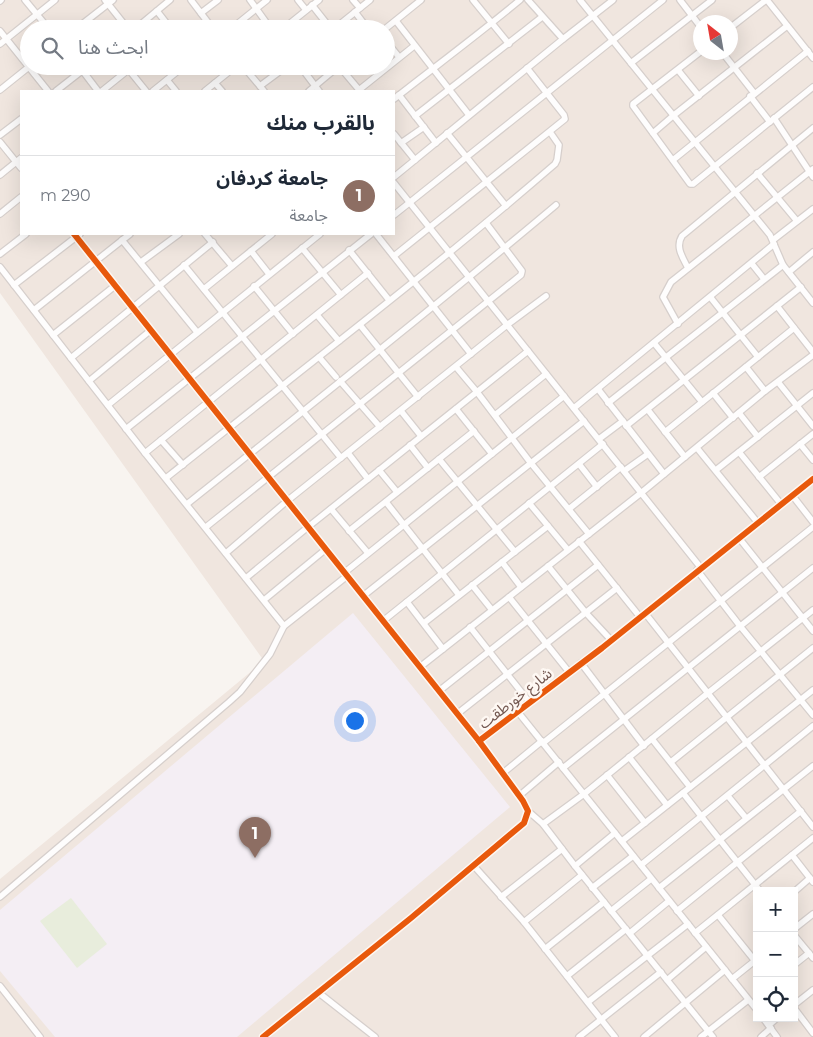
<!DOCTYPE html>
<html lang="ar">
<head>
<meta charset="utf-8">
<style>
	body { margin:0; font-family:Montserrat,"Noto Sans Arabic",sans-serif; background:#f6f6f7; color:#1f2937; direction:rtl }
	.controls { position:absolute; right:15px; bottom:15px; display:grid; overflow:hidden; border-radius:0px; box-shadow:0 5px 20px #0002 }
	.controls button { width:45px; height:45px; display:grid; place-items:center; padding:0; border:0; border-bottom:1px solid #e0e1e3; background:#fff; color:#1f2937; font:25px sans-serif }
	.compass { position:absolute; left:693px; top:15px; width:45px; height:45px; border-radius:50%; background:#fff; box-shadow:0 5px 20px #0002; rotate:329deg }
	.you { position:absolute; left:354px; top:720px; width:18px; height:18px; margin:-12px; border:4px solid #fff; border-radius:50%; background:#1a73e8; box-shadow:0 0 0 8px #1a73e833 }
	.badge { display:grid; place-items:center; width:32px; height:32px; border-radius:50%; background:#1a73e8; color:#fff; font-size:16px; font-weight:700 }
	.pin { position:absolute; translate:-50% -41px; filter:drop-shadow(0 1px 2px #0008) }
	.pin::after { content:''; position:absolute; top:26px; width:18px; height:15px; background:inherit; clip-path:polygon(0 0,100% 0,50% 100%) }
	.list { margin:0; padding:0; list-style:none }
	h2 { display:flex; justify-content:space-between; align-items:center; height:65px; margin:0; padding:0 20px; font-size:21px }
	h2 small { font-size:16px; font-weight:400; color:#747a83 }
	.list li { display:grid; grid-template-columns:32px 1fr auto; gap:15px; align-items:center; box-sizing:border-box; height:80px; padding:0 20px; border-top:1px solid #e0e1e3 }
	.list b { display:block; font-size:19px; white-space:nowrap }
	.list p { margin:0; font-size:16px; white-space:nowrap; color:#747a83 }
	.list em { font-size:16px; font-style:normal; color:#747a83 }
	.icon { flex:none; width:28px; height:28px; fill:none; stroke:currentColor; stroke-width:2; stroke-linecap:round; stroke-linejoin:round }
	.map { position:relative; flex:none; width:813px; height:1037px; overflow:hidden; direction:ltr }
	.search { position:absolute; background:#fff; box-shadow:0 5px 20px #0002; left:20px; top:20px; width:375px; height:55px; display:flex; align-items:center; gap:12px; box-sizing:border-box; padding:0 18px; border-radius:28px; color:#747a83; font-size:19px }
	.panel { position:absolute; background:#fff; box-shadow:0 5px 20px #0002; left:20px; top:90px; width:375px; height:145px; border-radius:0px; direction:rtl }
	.map>svg:first-child { display:block }
	.residential { fill:#f0e6df; fill-rule:evenodd }
	.education { fill:#f4eef4 }
	.green { fill:#e8eddc }
	.lines { fill:none; stroke-linecap:round; stroke-linejoin:round }
	.minor-casing { stroke:#d6cfcc; stroke-width:8 }
	.minor { stroke:#fefdfd; stroke-width:5.5 }
	.cycleway-casing { stroke:#fef8f3; stroke-width:9 }
	.cycleway { stroke:#e8590c; stroke-width:6 }
	.labels { text-anchor:middle; dominant-baseline:central; stroke-width:5; stroke-linejoin:round; paint-order:stroke }
	.street-label { font-size:15px; fill:#745952; stroke:#fef8f3 }
</style>
</head>
<body>
<div class="map">
<svg width="813" height="1037" viewBox="0 0 813 1037">
	<rect width="100%" height="100%" fill="#f8f4f0"/>
	<path class="residential" d="M0 0H813V1037H0V879L264 661 0 293ZM700 22H730V52H700ZM29 29H386V66H29ZM21 91H394V234H21ZM757 891H794V1018H757Z"/>
	<path class="education" d="M353 613 510 807 237 1037H55L0 971V910Z"/>
	<path class="green" d="M71 898 107 944 77 968 40 921Z"/>
	<g class="lines">
		<g class="minor-casing">
			<g id="minor">
				<path d="M25 0 49 29"/>
				<path d="M105 0 128 29"/>
				<path d="M191 0 213 29"/>
				<path d="M250 0 271 29"/>
				<path d="M298 0 306 10"/>
				<path d="M353 0 360 8"/>
				<path d="M473 0 509 44"/>
				<path d="M528 0 563 39"/>
				<path d="M580 0 770 235 783 265 813 303"/>
				<path d="M680 0 700 26"/>
				<path d="M767 0 813 58"/>
				<path d="M0 1 1 0"/>
				<path d="M312 5 331 29"/>
				<path d="M157 11 171 29"/>
				<path d="M355 12 368 29"/>
				<path d="M201 13 218 0"/>
				<path d="M396 21 469 115"/>
				<path d="M730 28 766 0"/>
				<path d="M76 29 113 0"/>
				<path d="M135 29 170 0"/>
				<path d="M231 29 267 0"/>
				<path d="M283 29 319 0"/>
				<path d="M334 29 370 0"/>
				<path d="M385 29 421 0"/>
				<path d="M0 31 48 91"/>
				<path d="M386 41 399 57"/>
				<path d="M0 44 55 0"/>
				<path d="M700 52 633 104V106L690 184H693L813 87"/>
				<path d="M722 52 754 93"/>
				<path d="M631 63 712 0"/>
				<path d="M79 66 98 91"/>
				<path d="M243 66 264 91"/>
				<path d="M300 66 319 91"/>
				<path d="M339 66 360 91"/>
				<path d="M129 70 146 91"/>
				<path d="M678 70 699 96"/>
				<path d="M167 80 176 91"/>
				<path d="M215 83 222 91"/>
				<path d="M260 86 287 66"/>
				<path d="M0 90 30 66"/>
				<path d="M359 90 414 46"/>
				<path d="M56 91 88 66"/>
				<path d="M102 91 133 66"/>
				<path d="M153 91 184 66"/>
				<path d="M205 91 236 66"/>
				<path d="M309 91 339 66"/>
				<path d="M399 95 436 143"/>
				<path d="M750 96 770 122"/>
				<path d="M394 99C436 66 479 34 520 0"/>
				<path d="M415 116 542 17"/>
				<path d="M774 118 813 177"/>
				<path d="M447 133 506 206"/>
				<path d="M653 133 674 115 787 26"/>
				<path d="M394 134 415 160"/>
				<path d="M0 135 21 119"/>
				<path d="M0 142 21 168"/>
				<path d="M401 143 424 127"/>
				<path d="M673 160 808 51"/>
				<path d="M757 173 797 221"/>
				<path d="M0 175 21 158"/>
				<path d="M394 177 563 39 613 0"/>
				<path d="M394 183 701 568"/>
				<path d="M0 214 21 197"/>
				<path d="M394 215 663 0"/>
				<path d="M74 234 479 741"/>
				<path d="M205 234 232 266"/>
				<path d="M376 234 471 354"/>
				<path d="M122 240 197 332"/>
				<path d="M773 240 813 209"/>
				<path d="M302 248 341 295"/>
				<path d="M349 250 389 300"/>
				<path d="M251 251 269 274"/>
				<path d="M0 254 26 234"/>
				<path d="M394 256 565 119 564 115 527 68"/>
				<path d="M141 262 179 234"/>
				<path d="M752 264 764 279"/>
				<path d="M184 265 341 458"/>
				<path d="M0 267 145 453 284 626"/>
				<path d="M688 268C683 258 675 247 682 236L813 128"/>
				<path d="M789 272 813 252"/>
				<path d="M14 285 80 234"/>
				<path d="M254 286 293 334"/>
				<path d="M204 289 272 234"/>
				<path d="M711 298 758 357"/>
				<path d="M777 306 813 352"/>
				<path d="M34 310 130 234"/>
				<path d="M317 315 339 341"/>
				<path d="M678 324 663 297 671 282 813 169"/>
				<path d="M360 325 418 397"/>
				<path d="M53 335 116 285"/>
				<path d="M654 343 702 402"/>
				<path d="M319 357 336 377"/>
				<path d="M71 358 213 242"/>
				<path d="M456 367 477 392 530 462 589 534"/>
				<path d="M746 367 765 391"/>
				<path d="M89 381 151 330"/>
				<path d="M340 381 380 427"/>
				<path d="M778 382 813 426"/>
				<path d="M598 389 664 474"/>
				<path d="M713 393 733 418"/>
				<path d="M608 403 783 265"/>
				<path d="M108 405 320 234"/>
				<path d="M574 408 774 244"/>
				<path d="M456 409 492 454"/>
				<path d="M648 410 685 457"/>
				<path d="M401 411 421 436"/>
				<path d="M739 413 758 437"/>
				<path d="M495 415 546 374"/>
				<path d="M626 426 801 287"/>
				<path d="M126 429 371 234"/>
				<path d="M665 432 794 328"/>
				<path d="M599 439 623 421"/>
				<path d="M161 440 183 465"/>
				<path d="M800 444 813 460"/>
				<path d="M410 445 428 468"/>
				<path d="M697 448 758 523"/>
				<path d="M739 452 781 504"/>
				<path d="M145 453 368 273"/>
				<path d="M348 453 368 479"/>
				<path d="M439 459 515 552"/>
				<path d="M579 464 597 487"/>
				<path d="M379 470 397 492"/>
				<path d="M716 470 813 393"/>
				<path d="M624 471 648 454"/>
				<path d="M759 477 813 434"/>
				<path d="M166 478C296 374 429 273 555 164L557 160 559 145 550 132"/>
				<path d="M792 495 813 522"/>
				<path d="M386 502 459 595"/>
				<path d="M529 503 568 550"/>
				<path d="M187 504C311 405 435 307 556 205"/>
				<path d="M331 509 368 553"/>
				<path d="M569 509 621 467"/>
				<path d="M206 527 521 275 522 271 486 223"/>
				<path d="M349 531 474 431"/>
				<path d="M739 538 813 631"/>
				<path d="M579 541 640 617"/>
				<path d="M226 553 287 501 507 325 546 296"/>
				<path d="M502 562 521 587"/>
				<path d="M548 566 586 613 611 640"/>
				<path d="M697 570 740 626 813 715"/>
				<path d="M344 573 564 396"/>
				<path d="M246 578 308 527 528 351"/>
				<path d="M472 585 492 610"/>
				<path d="M363 596 584 421"/>
				<path d="M509 597 569 672"/>
				<path d="M264 600 326 549"/>
				<path d="M407 602 443 649"/>
				<path d="M645 613 813 827"/>
				<path d="M383 621 603 444"/>
				<path d="M424 623 548 526"/>
				<path d="M470 627 530 703"/>
				<path d="M581 663 644 746"/>
				<path d="M420 667 641 493 765 391 813 355"/>
				<path d="M439 691 598 565"/>
				<path d="M518 712 757 1010"/>
				<path d="M457 714 617 588"/>
				<path d="M652 739 690 787"/>
				<path d="M543 743 813 527"/>
				<path d="M629 757 667 805"/>
				<path d="M671 762 813 648"/>
				<path d="M563 768 813 568"/>
				<path d="M503 773 542 741"/>
				<path d="M607 775 645 823"/>
				<path d="M683 793 760 891"/>
				<path d="M519 796 559 762"/>
				<path d="M728 796 746 818"/>
				<path d="M528 811 543 824 575 866 713 1037"/>
				<path d="M543 824 584 794 708 693 813 610"/>
				<path d="M622 841 813 690"/>
				<path d="M792 855 813 882"/>
				<path d="M641 865 813 726"/>
				<path d="M474 866 524 922 615 1037"/>
				<path d="M575 866 615 833"/>
				<path d="M592 888 633 856"/>
				<path d="M659 888 813 766"/>
				<path d="M794 892 810 878"/>
				<path d="M0 897 229 702 240 692 270 654 284 626 347 576"/>
				<path d="M501 897 562 849"/>
				<path d="M611 911 651 879"/>
				<path d="M677 911 801 811"/>
				<path d="M718 915 755 961"/>
				<path d="M524 922 582 875"/>
				<path d="M794 929 813 914"/>
				<path d="M630 933 669 901"/>
				<path d="M695 933 813 838"/>
				<path d="M794 935 813 958"/>
				<path d="M545 949 604 902"/>
				<path d="M794 965 809 953"/>
				<path d="M567 976 626 929"/>
				<path d="M732 979 757 959"/>
				<path d="M667 980 706 947"/>
				<path d="M0 986 40 1037"/>
				<path d="M319 993 375 1037"/>
				<path d="M588 1002 688 924"/>
				<path d="M794 1005 813 990"/>
				<path d="M794 1008 813 1033"/>
				<path d="M763 1018 777 1037"/>
				<path d="M769 1025 777 1018"/>
				<path d="M263 1037 411 918 524 823 528 811 523 801 479 741 602 648 813 479"/>
				<path d="M579 1037 661 972"/>
				<path d="M644 1037 725 970"/>
				<path d="M701 1037 748 1000"/>
				<path d="M761 1037 771 1028"/>
			</g>
		</g>
		<use href="#minor" class="minor"/>
		<g class="cycleway-casing">
			<g id="cycleway">
				<path d="M74 234 479 741"/>
				<path d="M263 1037 411 918 524 823 528 811 523 801 479 741 602 648 813 479"/>
			</g>
		</g>
		<use href="#cycleway" class="cycleway"/>
	</g>
	<g class="labels">
		<g class="street-label">
			<text transform="translate(515 698) rotate(-38)">شارع خورطقت</text>
		</g>
	</g>
</svg>
<div class="controls">
<button>+</button>
<button>−</button>
<button><svg class="icon" aria-label="locate" viewBox="0 0 24 24"><circle cx="12" cy="12" r="6"/><path d="M12 2v4M12 18v4M2 12h4M18 12h4"/></svg></button>
</div>
<svg class="compass" viewBox="-18 -18 36 36"><path d="M0-13l5 13h-10z" fill="#e53935"/><path d="M0 13l5-13h-10z" fill="#747a83"/></svg>
<div class="you"></div>
<div class="pin badge" style="left:255px;top:858px;background:#8d6e63">1</div>
<div class="search"><svg class="icon" aria-label="search" viewBox="0 0 24 24"><circle cx="10" cy="10" r="6"/><path d="M15 15l6 6"/></svg>ابحث هنا</div>
<section class="panel">
<h2>بالقرب منك<small></small></h2>
<ul class="list">
<li><span class="badge" style="background:#8d6e63">1</span><div><b>جامعة كردفان</b><p>جامعة</p></div><em>290 m</em></li>
</ul>
</section>
</div>
</body>
</html>
